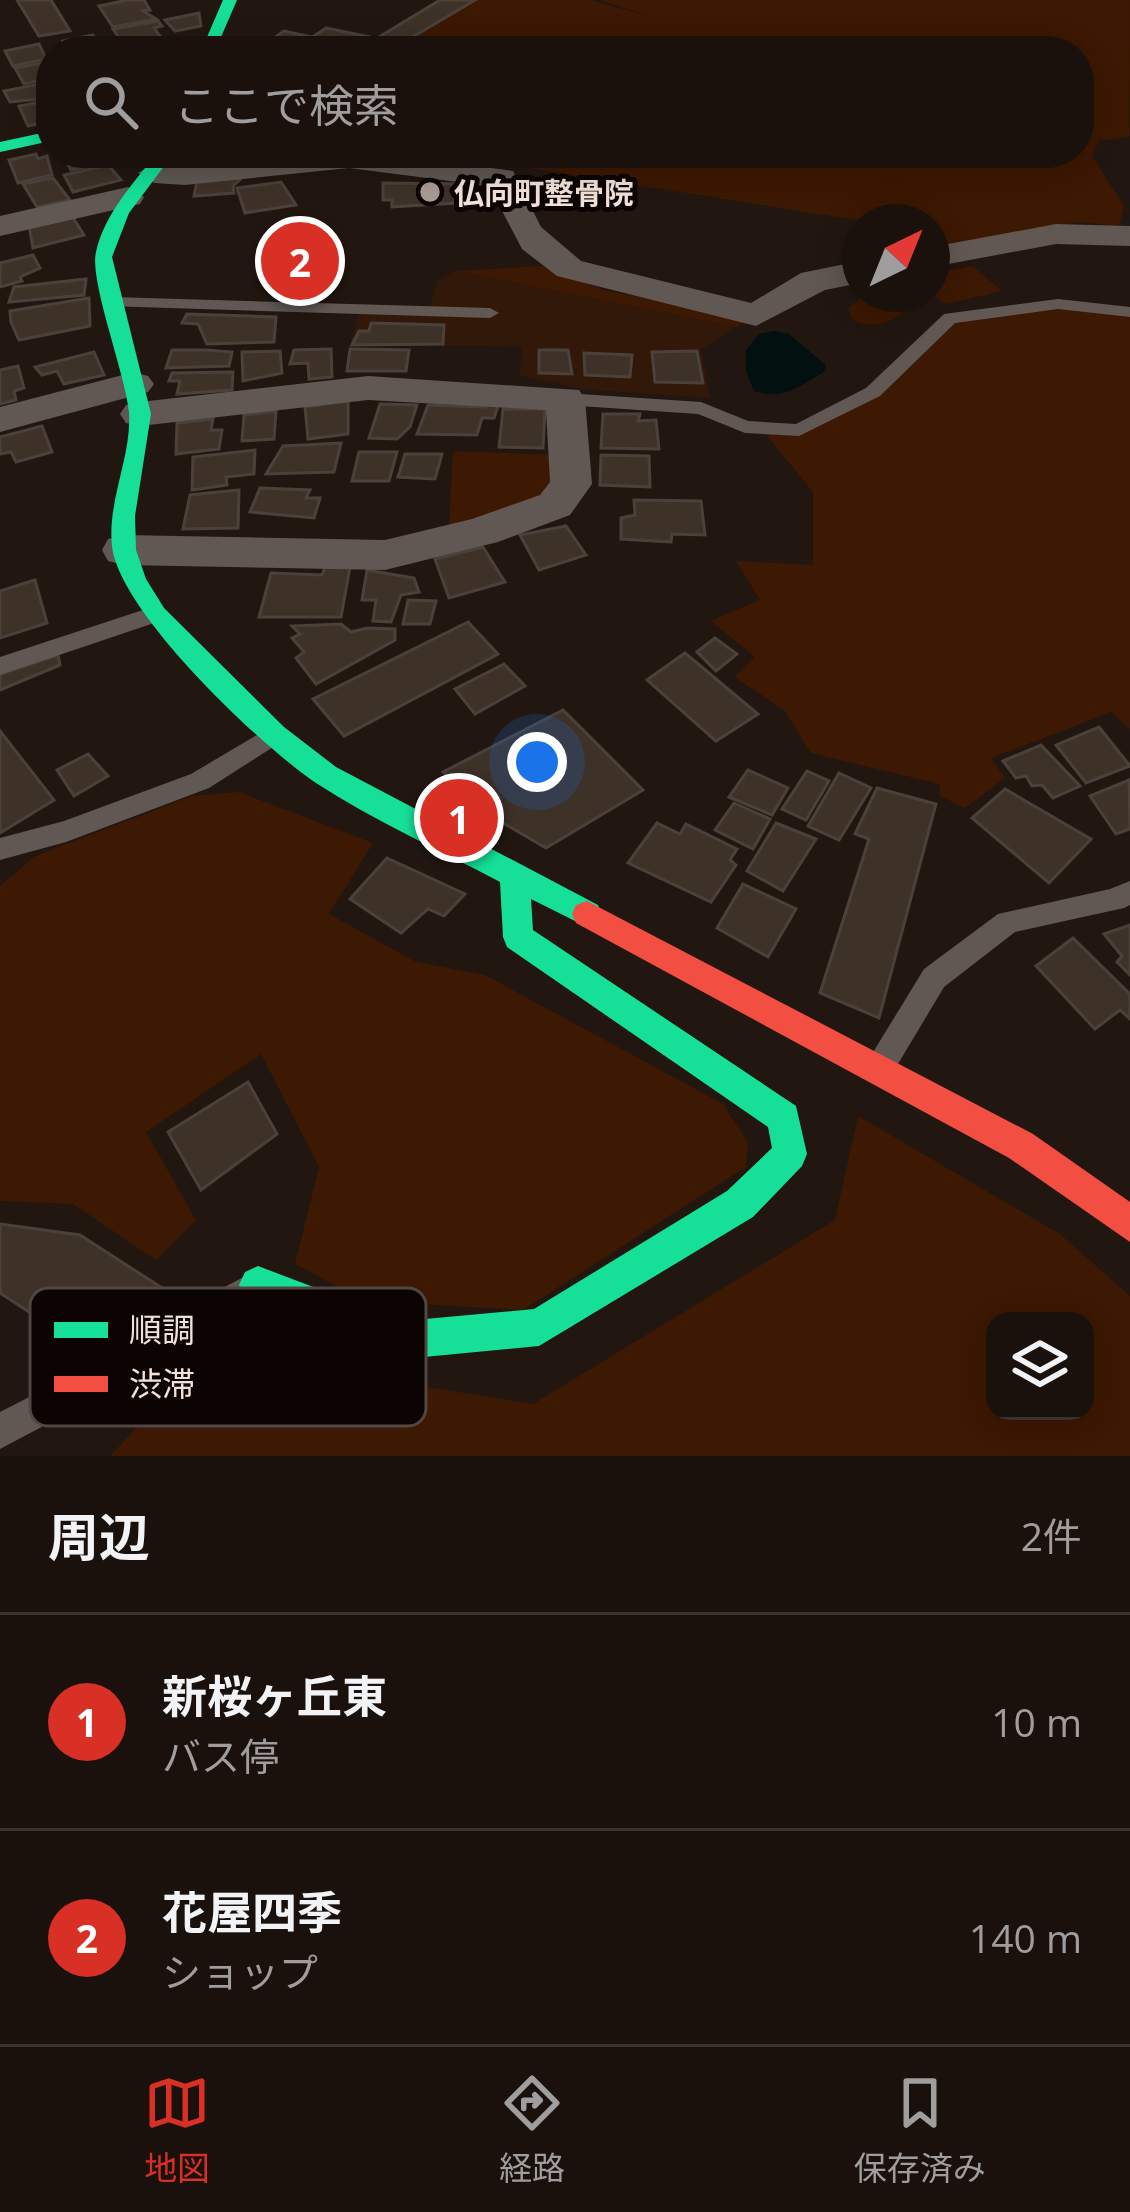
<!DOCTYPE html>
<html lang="ja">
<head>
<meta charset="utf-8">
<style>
	body { margin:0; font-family:"Open Sans","Noto Sans JP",sans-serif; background:#271f1a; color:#f1f3f6 }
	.controls { position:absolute; right:36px; bottom:36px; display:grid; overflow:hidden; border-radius:24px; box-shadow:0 6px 30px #0003 }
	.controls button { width:108px; height:108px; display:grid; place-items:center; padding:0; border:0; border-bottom:3px solid #38312d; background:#1a110c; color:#f1f3f6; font:60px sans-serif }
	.compass { position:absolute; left:842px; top:204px; width:108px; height:108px; border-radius:50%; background:#1a110c; box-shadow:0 6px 30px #0003; rotate:43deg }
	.you { position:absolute; left:537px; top:762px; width:42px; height:42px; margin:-30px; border:9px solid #fff; border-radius:50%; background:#1a73e8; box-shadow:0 0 0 18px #1a73e833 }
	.badge { display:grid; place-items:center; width:78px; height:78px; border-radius:50%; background:#d93025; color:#fff; font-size:39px; font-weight:700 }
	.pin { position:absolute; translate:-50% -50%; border:6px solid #fff; box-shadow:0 3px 12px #0006 }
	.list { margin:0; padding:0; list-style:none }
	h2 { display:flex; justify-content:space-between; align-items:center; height:156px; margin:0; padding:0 48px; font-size:51px }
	h2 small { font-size:39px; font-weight:400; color:#9f9d9d }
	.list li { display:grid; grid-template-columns:78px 1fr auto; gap:36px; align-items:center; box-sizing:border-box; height:216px; padding:0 48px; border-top:3px solid #38312d }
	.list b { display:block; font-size:45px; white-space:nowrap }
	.list p { margin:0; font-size:39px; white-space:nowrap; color:#9f9d9d }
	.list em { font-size:39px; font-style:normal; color:#9f9d9d }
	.icon { flex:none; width:66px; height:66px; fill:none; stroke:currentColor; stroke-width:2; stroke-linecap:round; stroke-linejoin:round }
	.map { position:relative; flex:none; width:1130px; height:1456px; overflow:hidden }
	.search { position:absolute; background:#1a110c; box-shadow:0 6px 30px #0003; left:36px; right:36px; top:36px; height:132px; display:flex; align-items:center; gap:30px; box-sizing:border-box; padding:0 42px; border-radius:48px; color:#9f9d9d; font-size:45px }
	.sheet { height:588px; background:#1a110c }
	nav { display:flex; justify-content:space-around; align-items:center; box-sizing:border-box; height:168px; border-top:3px solid #38312d; background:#1a110c; font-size:33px; color:#9f9d9d }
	nav a { display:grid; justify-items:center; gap:6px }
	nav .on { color:#d93025 }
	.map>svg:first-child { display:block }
	.built { fill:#311809 }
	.green { fill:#3d1802; fill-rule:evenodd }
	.water { fill:#031010 }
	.building { fill:#3e3128; stroke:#4b413b; stroke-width:3 }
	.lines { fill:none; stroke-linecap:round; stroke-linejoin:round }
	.lane { fill:#615853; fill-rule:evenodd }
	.street { fill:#615853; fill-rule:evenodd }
	.fast { fill:#16e098; fill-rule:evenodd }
	.jam { fill:#f24e42; fill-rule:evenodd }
	.poi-dot { fill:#a99a93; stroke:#0c0402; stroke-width:4.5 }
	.labels { text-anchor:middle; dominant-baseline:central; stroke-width:10; stroke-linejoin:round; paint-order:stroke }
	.far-poi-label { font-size:30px; font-weight:bold; fill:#f1e1d9; stroke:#0c0402; text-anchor:start }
	.key { fill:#0c0402; stroke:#514642; stroke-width:3 }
	.key-label { font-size:33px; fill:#f1e1d9 }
</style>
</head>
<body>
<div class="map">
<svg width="1130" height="1456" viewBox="0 0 1130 1456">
	<rect width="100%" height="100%" fill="#221710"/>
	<path class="built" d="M455 271 736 327 701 349 710 398 582 389 519 375 523 346 350 345 361 308 428 312 438 280Z"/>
	<g class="green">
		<path d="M440 0H590L649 16 600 0H1130L1129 136 1099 141 1092 156 1124 206 1119 226 1077 222 932 252V238L946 235 932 232V222H869L504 164 487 171 343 153H1079V51H291L326 28 375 38Z"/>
		<path d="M542 266 604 290 751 319 736 327 455 271Z"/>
		<path d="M972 266 1002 291 946 304 931 294 932 274Z"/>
		<path d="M868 294H914L916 302C896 320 878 332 853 320L848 308Z"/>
		<path d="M1058 305 1130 313V729L1111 712 991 758 1005 778 965 808 940 796V784L811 753 785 711 735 677 755 657 711 621 760 600 736 561 813 565V492L764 432 802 433 876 394 953 320Z"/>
		<path d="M453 451 556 455 554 487 539 502 449 527Z"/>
		<path d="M239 792 373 843 329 914 416 962 485 975 723 1104 748 1143 746 1167 523 1310 364 1301 295 1264 319 1167 261 1054 146 1132 196 1220 156 1260 73 1204 0 1201V886L35 856 192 796Z"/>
		<path d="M858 1116 1060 1234 1130 1296V1456H110L208 1352 533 1404 835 1220ZM995 1321H1085V1411H995Z"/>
	</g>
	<path class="water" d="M774 331 789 334 826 365 824 372C800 386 783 401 754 391L746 371V350L759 334Z"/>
	<g class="building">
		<path d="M17 0H51L70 31 39 36Z"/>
		<path d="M128 0H144L150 10 143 11 156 19 113 27 99 6Z"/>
		<path d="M440 0H475L389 51H356Z"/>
		<path d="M199 13 201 26 175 31 165 20Z"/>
		<path d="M158 21 162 26 154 28 163 40 126 48 113 29Z"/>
		<path d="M326 28 370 37 350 51H291Z"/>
		<path d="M284 31 288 32 312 37 294 50 266 43Z"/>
		<path d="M93 35 104 51H70L63 41Z"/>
		<path d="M39 44 46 59 13 66 5 51Z"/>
		<path d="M47 62 51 78 24 84 15 68Z"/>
		<path d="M51 82V98L10 102 4 91Z"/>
		<path d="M51 100V121L28 126 19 106Z"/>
		<path d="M62 153H101L106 162 71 170Z"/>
		<path d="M36 154 38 159 47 156 52 175 18 183 9 160Z"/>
		<path d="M108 165 121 180 73 192 64 175Z"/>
		<path d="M53 178 70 200 37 207 23 184Z"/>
		<path d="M242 178 233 186 234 193 194 196 197 181Z"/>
		<path d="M281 182 296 205 245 213 237 188Z"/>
		<path d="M383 183 468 184 473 202 392 207V200H383Z"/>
		<path d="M72 216 84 235 33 248 29 226Z"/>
		<path d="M316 224 332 272 283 279 266 250 268 233Z"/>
		<path d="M33 255 40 268 20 277 22 281 0 287V263Z"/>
		<path d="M86 279 84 295 9 302 14 287Z"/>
		<path d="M89 298 90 326 19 340 11 322 10 311Z"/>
		<path d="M187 314 276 317 274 342 207 344 198 324 182 323Z"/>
		<path d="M371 323 444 325 443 344 352 345 359 331H369Z"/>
		<path d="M331 349 332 377 309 379 308 363 290 364 294 350Z"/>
		<path d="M350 349 409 350 406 371H347Z"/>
		<path d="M172 350H206L232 352 229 366 166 368Z"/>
		<path d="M539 350H568L572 374 539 373Z"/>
		<path d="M280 351 282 373 243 381 242 352Z"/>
		<path d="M697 351 703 383 655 382 652 352Z"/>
		<path d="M94 352 104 375 64 384 57 371 42 375 35 367Z"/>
		<path d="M584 353 632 355 630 377 585 375Z"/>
		<path d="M18 366 24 388 14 391 16 400 0 404V370Z"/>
		<path d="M233 372 232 390 177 394 180 381H169L172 373Z"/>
		<path d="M348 401V434L308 439 305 407Z"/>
		<path d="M488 403H499L494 418H482L477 435 417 434 428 405 486 407Z"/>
		<path d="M380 404 417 405 410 427 397 439 369 438Z"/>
		<path d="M503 409H545L543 448 499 447Z"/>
		<path d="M276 411 274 439 242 441 244 415Z"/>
		<path d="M603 414H640L638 421 656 420 659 449 601 448Z"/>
		<path d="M213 419 211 430H222L219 449 176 454 177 423Z"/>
		<path d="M42 426 52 452 16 462 11 452 0 454V437Z"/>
		<path d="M341 443 334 472 266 474 283 446Z"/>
		<path d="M255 450 254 474 226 477 227 485 192 490 193 457Z"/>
		<path d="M359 452H397L389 481H352Z"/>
		<path d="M405 454H442L435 479 398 477Z"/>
		<path d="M601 455 649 456 650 487 600 485Z"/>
		<path d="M260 488 310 490 306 498H320L314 518 250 512Z"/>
		<path d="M239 490 238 528 183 529 190 495Z"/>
		<path d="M634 500 701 501 705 535 672 534 671 542 621 539V518L635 515Z"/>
		<path d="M566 526 586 555 539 570 520 535Z"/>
		<path d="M483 547 505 582 449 598 435 559Z"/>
		<path d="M325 567H350L341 617H259L271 573 322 575Z"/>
		<path d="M367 570 414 578 419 592 401 595 391 622 373 621 376 600H362Z"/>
		<path d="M35 580 47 623 0 638V591Z"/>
		<path d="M408 600 436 601 430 624H403Z"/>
		<path d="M468 622 498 654 344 736 313 699Z"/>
		<path d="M341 624 351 632 367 628 395 629V640L316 684 296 658 304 652 292 638 300 634 292 626Z"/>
		<path d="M715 638 737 654 716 671 697 652Z"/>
		<path d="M685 653 758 714 716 741 647 680Z"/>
		<path d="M58 655 60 665 0 690V674Z"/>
		<path d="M504 664 525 686 475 714 455 689Z"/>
		<path d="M563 710 643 790 546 848 498 820 443 772Z"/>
		<path d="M1099 727 1130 766 1086 783 1056 745Z"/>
		<path d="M0 731 54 800 0 833Z"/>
		<path d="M1041 745 1080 786 1053 798 1042 785 1032 786 1026 776 1016 778 1003 761Z"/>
		<path d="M88 754 108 776 74 796 57 770Z"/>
		<path d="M748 770 788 788 772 815 729 797Z"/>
		<path d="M807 771 829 781 806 820 782 809Z"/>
		<path d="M839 773 871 788 839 840 808 826Z"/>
		<path d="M1129 780 1130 829 1116 834 1090 796Z"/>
		<path d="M877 788 936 804 879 1018 820 993 869 839 855 834Z"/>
		<path d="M1005 789 1091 839 1049 883 972 818Z"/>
		<path d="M734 803 770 819 753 849 715 830Z"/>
		<path d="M657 823 680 834 686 824 737 849 730 860 736 865 711 902 628 863Z"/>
		<path d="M776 823 816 839 783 891 747 871Z"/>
		<path d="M387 858 465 894 444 916 428 909 401 933 350 899Z"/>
		<path d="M743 884 796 909 768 957 717 928Z"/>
		<path d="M1130 925V975L1117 962 1122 956 1104 934Z"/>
		<path d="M1073 938 1130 994V1019L1120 1010 1095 1029 1036 966Z"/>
		<path d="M248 1082 277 1134 201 1190 168 1132Z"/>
		<path d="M0 1224 80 1235 162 1288 107 1363 0 1293Z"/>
	</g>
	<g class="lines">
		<g class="lane">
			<path d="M112 297 490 308 499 313 490 318 106 306 103 302Z"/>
			<path d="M1058 299 1130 307V317L1058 309 955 323 880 396 799 436 745 433 698 414 565 405 556 399 565 393 701 402 748 421 796 424 866 388 944 314Z"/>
			<path d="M155 606 163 608 166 614 163 620 0 675V657Z"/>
			<path d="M272 726 281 728 284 735 281 742 209 788 66 842 0 860V838L64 821 191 774Z"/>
			<path d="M1130 881V905L1124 908 1015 932 944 987 892 1074 882 1078 872 1074 867 1064 872 1054 924 969 998 914 1110 889Z"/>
			<path d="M251 1273 263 1278 268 1290 263 1302 215 1329 148 1389 51 1422 0 1449V1412L43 1390 126 1363 191 1305Z"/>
		</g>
		<g class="street">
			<path d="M313 153H377L513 171 541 227 581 261 751 303 801 273 860 261V283L825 290 756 326 557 276 522 249 489 186 349 168 185 185 154 183 138 173 154 163 185 165Z"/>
			<path d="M128 187 144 197 140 204 0 236V216Z"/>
			<path d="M1056 224 1130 226V246L1056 244 932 267V247Z"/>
			<path d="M134 372 148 376 154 384 148 392 0 432V407Z"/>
			<path d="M368 376 579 390 585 399 592 484 570 515 498 542 385 570 124 565 108 561 102 550 108 539 124 535 385 540 472 519 540 495 550 482 546 410 368 400 140 426 126 423 120 414 126 405 140 402Z"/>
		</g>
		<g class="fast">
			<path d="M223 0H237L215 51H201Z"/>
			<path d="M51 131V141L0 152V142Z"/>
			<path d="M157 153H174L129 213 112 257 151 414 135 516 136 550 146 579 164 608 284 727 336 767 598 905 602 914 598 923 587 927 531 899 533 930 796 1106 807 1154 802 1166 753 1217 539 1346 403 1359 245 1298 239 1285 245 1272 258 1266 403 1321 534 1309 727 1191 772 1148 768 1127 507 947 503 937 500 882C440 850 374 821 316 783 261 746 119 612 112 546 107 501 132 456 129 412 126 376 89 280 96 252 105 213 133 184 157 153Z"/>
		</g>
		<path class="jam" d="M587 901 1033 1134 1130 1202V1242L1009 1158 576 923 572 914 576 905Z"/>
	</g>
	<circle class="poi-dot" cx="430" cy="192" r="12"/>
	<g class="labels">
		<g class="far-poi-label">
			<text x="454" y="192">仏向町整骨院</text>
		</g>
	</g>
	<rect x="30" y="1288" width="396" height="138" rx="18" class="key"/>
	<rect x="54" y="1322" width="54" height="16" fill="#16e098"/>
	<rect x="54" y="1376" width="54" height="16" fill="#f24e42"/>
	<g class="key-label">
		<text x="129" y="1342">順調</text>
		<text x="129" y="1396">渋滞</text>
	</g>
</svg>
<div class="controls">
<button><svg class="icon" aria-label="layers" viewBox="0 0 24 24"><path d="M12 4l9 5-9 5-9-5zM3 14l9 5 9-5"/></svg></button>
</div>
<svg class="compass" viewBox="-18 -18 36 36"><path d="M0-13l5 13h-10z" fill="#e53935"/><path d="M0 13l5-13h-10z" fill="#9f9d9d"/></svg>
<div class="you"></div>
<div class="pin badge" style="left:459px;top:818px">1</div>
<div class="pin badge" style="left:300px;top:261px">2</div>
<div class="search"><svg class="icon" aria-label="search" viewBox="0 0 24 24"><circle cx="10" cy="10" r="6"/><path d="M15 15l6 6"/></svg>ここで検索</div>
</div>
<section class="sheet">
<h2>周辺<small>2件</small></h2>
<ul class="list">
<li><span class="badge">1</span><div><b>新桜ヶ丘東</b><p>バス停</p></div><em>10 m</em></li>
<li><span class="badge">2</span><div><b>花屋四季</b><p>ショップ</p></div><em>140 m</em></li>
</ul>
</section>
<nav>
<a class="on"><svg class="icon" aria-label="map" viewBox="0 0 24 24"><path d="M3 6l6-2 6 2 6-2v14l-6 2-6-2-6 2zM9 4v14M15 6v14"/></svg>地図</a>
<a><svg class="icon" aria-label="directions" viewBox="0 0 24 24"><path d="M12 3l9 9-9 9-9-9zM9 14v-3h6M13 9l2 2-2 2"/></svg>経路</a>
<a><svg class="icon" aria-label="saved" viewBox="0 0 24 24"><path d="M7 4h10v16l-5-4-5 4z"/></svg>保存済み</a>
</nav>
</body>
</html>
